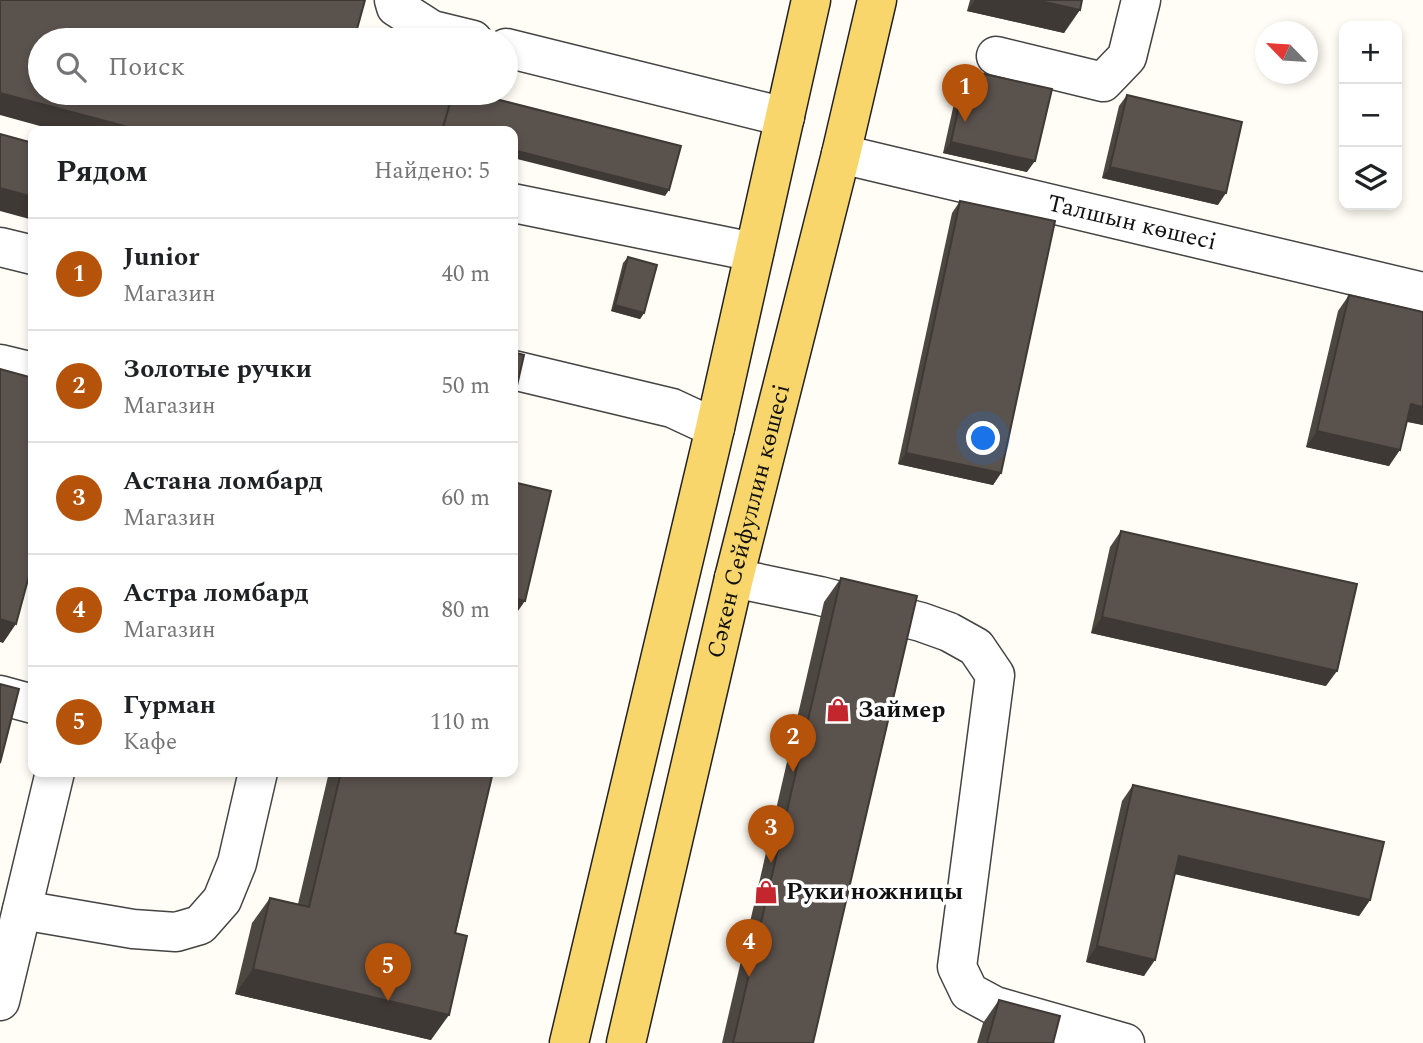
<!DOCTYPE html>
<html lang="ru">
<head>
<meta charset="utf-8">
<style>
	body { margin:0; font-family:Spectral,serif; background:#f6f6f6; color:#202124 }
	.controls { position:absolute; right:21px; top:21px; display:grid; overflow:hidden; border-radius:14px; box-shadow:0 4px 10px #0003 }
	.controls button { width:63px; height:63px; display:grid; place-items:center; padding:0; border:0; border-bottom:2px solid #e0e0e0; background:#fff; color:#202124; font:35px sans-serif }
	.compass { position:absolute; left:1255px; top:21px; width:63px; height:63px; border-radius:50%; background:#fff; box-shadow:0 4px 10px #0003; rotate:295deg }
	.you { position:absolute; left:984px; top:439px; width:24px; height:24px; margin:-18px; border:5px solid #fff; border-radius:50%; background:#1a73e8; box-shadow:0 0 0 10px #1a73e833 }
	.badge { display:grid; place-items:center; width:46px; height:46px; border-radius:50%; background:#b45309; color:#fff; font-size:23px; font-weight:700 }
	.pin { position:absolute; translate:-50% -58px; filter:drop-shadow(0 2px 4px #0008) }
	.pin::after { content:''; position:absolute; top:37px; width:24px; height:21px; background:inherit; clip-path:polygon(0 0,100% 0,50% 100%) }
	.list { margin:0; padding:0; list-style:none }
	h2 { display:flex; justify-content:space-between; align-items:center; height:91px; margin:0; padding:0 28px; font-size:30px }
	h2 small { font-size:23px; font-weight:400; color:#757577 }
	.list li { display:grid; grid-template-columns:46px 1fr auto; gap:21px; align-items:center; box-sizing:border-box; height:112px; padding:0 28px; border-top:2px solid #e0e0e0 }
	.list b { display:block; font-size:26px; white-space:nowrap }
	.list p { margin:0; font-size:23px; white-space:nowrap; color:#757577 }
	.list em { font-size:23px; font-style:normal; color:#757577 }
	.icon { flex:none; width:38px; height:38px; fill:none; stroke:currentColor; stroke-width:2; stroke-linecap:round; stroke-linejoin:round }
	.map { position:relative; flex:none; width:1423px; height:1043px; overflow:hidden }
	.search { position:absolute; background:#fff; box-shadow:0 4px 10px #0003; left:28px; top:28px; width:490px; height:77px; display:flex; align-items:center; gap:18px; box-sizing:border-box; padding:0 24px; border-radius:38px; color:#757577; font-size:26px }
	.panel { position:absolute; background:#fff; box-shadow:0 4px 10px #0003; left:28px; top:126px; width:490px; height:651px; border-radius:14px }
	.map>svg:first-child { display:block }
	.lines { fill:none; stroke-linecap:round; stroke-linejoin:round }
	.minor-casing { stroke:#444; stroke-width:41 }
	.major-casing { stroke:#222; stroke-width:41 }
	.minor { stroke:#fff; stroke-width:38 }
	.major { stroke:#f9d66b; stroke-width:38 }
	.wall { fill:#4d4742 }
	.shaded-wall { fill:#3f3936 }
	.building { fill:#5a524d; stroke:#3f3936; stroke-width:2 }
	.labels { text-anchor:middle; dominant-baseline:central; stroke-width:7; stroke-linejoin:round; paint-order:stroke }
	.street-label { font-size:24px; fill:#111; stroke:#fff }
	.poi-label { font-size:24px; font-weight:bold; fill:#111; stroke:#fff; text-anchor:start }
</style>
</head>
<body>
<div class="map">
<svg width="1423" height="1043" viewBox="0 0 1423 1043">
	<rect width="100%" height="100%" fill="#fffdf5"/>
	<g class="lines">
		<g class="minor-casing">
			<g id="minor">
				<path d="M394 0 396 7 432 30 473 40"/>
				<path d="M506 48 785 117"/>
				<path d="M996 56 1103 82 1127 57 1141 0"/>
				<path id="s1" d="M841 154 1423 292"/>
				<path d="M513 203 754 252"/>
				<path d="M0 247 33 255"/>
				<path d="M0 364 33 372"/>
				<path d="M513 370 672 408 715 428"/>
				<path d="M734 578 820 596 921 622 949 632 976 647 995 675 957 967 969 992 995 1006 1125 1043"/>
				<path d="M0 695 33 704"/>
				<path d="M22 910 133 929 176 932 200 925 222 900 237 863 258 772"/>
				<path d="M0 1001 55 772"/>
			</g>
		</g>
		<g class="major-casing">
			<g id="major">
				<path d="M569 1043 715 428 811 0"/>
				<path id="s2" d="M626 1043 734 578 841 154 877 0"/>
			</g>
		</g>
		<use href="#minor" class="minor"/>
		<use href="#major" class="major"/>
	</g>
	<g class="wall">
		<path d="M970 0H1082L1064 33 967 11Z"/>
		<path d="M967 70 1027 172 943 153 959 81Z"/>
		<path d="M1127 95 1218 205 1102 178 1119 106Z"/>
		<path d="M960 201 1001 473 993 485 898 464 952 213Z"/>
		<path d="M628 257 644 313 640 319 611 311 623 263Z"/>
		<path d="M1349 295 1423 312V425L1407 422 1389 466 1306 447 1338 311Z"/>
		<path d="M1121 531 1326 686 1091 633 1110 547Z"/>
		<path d="M841 578 813 1043H722L824 602Z"/>
		<path d="M329 772H493L431 1040 235 994 252 923 270 898 298 904Z"/>
		<path d="M1133 785 1370 900 1359 916 1174 874 1144 976 1086 962 1122 801Z"/>
		<path d="M999 1000 1053 1043H977L983 1023Z"/>
	</g>
	<g class="shaded-wall">
		<path d="M975 0H1036L1080 10 1064 33 967 11Z"/>
		<path d="M0 93 143 131H58L0 115Z"/>
		<path d="M951 142 1035 161 1027 172 943 153Z"/>
		<path d="M513 150 669 190 665 196 513 158Z"/>
		<path d="M1110 167 1226 193 1218 205 1102 178Z"/>
		<path d="M0 188 33 197V220L0 211Z"/>
		<path d="M615 305 644 313 640 319 611 311Z"/>
		<path d="M1411 404 1423 407V425L1400 420Z"/>
		<path d="M1317 431 1400 450 1389 466 1306 447Z"/>
		<path d="M906 453 1001 473 993 485 898 464Z"/>
		<path d="M513 598 525 601 513 618Z"/>
		<path d="M1102 617 1337 671 1326 686 1091 633Z"/>
		<path d="M0 619 16 624 3 643 0 642Z"/>
		<path d="M1179 856 1370 900 1359 916 1167 872Z"/>
		<path d="M1097 946 1155 960 1144 976 1086 962Z"/>
		<path d="M253 969 449 1015 431 1040 235 994Z"/>
	</g>
	<g class="building">
		<path d="M0 0H365L354 40H40V93H453L442 131H143L0 93Z"/>
		<path d="M1036 0H1082L1080 10Z"/>
		<path d="M967 70 1052 89 1035 161 951 142Z"/>
		<path d="M453 93H472L681 146 669 190 513 150V131H442Z"/>
		<path d="M1127 95 1242 122 1226 193 1110 167Z"/>
		<path d="M0 134 33 143V197L0 188Z"/>
		<path d="M960 201 1055 221 1001 473 906 453Z"/>
		<path d="M628 257 657 265 644 313 615 305Z"/>
		<path d="M1349 295 1423 312V407L1411 404 1400 450 1317 431Z"/>
		<path d="M513 352 524 355 513 403Z"/>
		<path d="M0 369 33 378V561L16 624 0 619Z"/>
		<path d="M513 482 551 491 525 601 513 598Z"/>
		<path d="M1121 531 1357 584 1337 671 1102 617Z"/>
		<path d="M841 578 917 596 813 1043H733Z"/>
		<path d="M0 684 19 689 0 763Z"/>
		<path d="M341 772H493L455 933 467 936 449 1015 253 969 270 898 309 907Z"/>
		<path d="M1133 785 1384 842 1370 900 1179 856 1155 960 1097 946Z"/>
		<path d="M999 1000 1060 1016 1053 1043H987Z"/>
	</g>
	<defs>
		<g id="shop-bare" transform="scale(1.89)"><path d="M-5-2.5h2.3a2.7 3.5 0 0 1 5.4 0H5L5.5 6h-11ZM-1.5-2.5h3a1.5 2.3 0 0 0-3 0Z" fill="#c4262e" stroke="#fff" stroke-width="2.5" paint-order="stroke"/></g>
	</defs>
	<g fill-rule="evenodd">
		<use href="#shop-bare" x="838" y="710"/>
		<use href="#shop-bare" x="766" y="892"/>
	</g>
	<g class="labels">
		<g class="street-label">
			<text stroke="none"><textPath href="#s1" startOffset="299">Талшын көшесі</textPath></text>
			<text stroke="none"><textPath href="#s2" startOffset="536">Сәкен Сейфуллин көшесі</textPath></text>
		</g>
		<g class="poi-label">
			<text x="858" y="710">Займер</text>
			<text x="786" y="892">Руки ножницы</text>
		</g>
	</g>
</svg>
<div class="controls">
<button>+</button>
<button>−</button>
<button><svg class="icon" aria-label="layers" viewBox="0 0 24 24"><path d="M12 4l9 5-9 5-9-5zM3 14l9 5 9-5"/></svg></button>
</div>
<svg class="compass" viewBox="-18 -18 36 36"><path d="M0-13l5 13h-10z" fill="#e53935"/><path d="M0 13l5-13h-10z" fill="#757577"/></svg>
<div class="you"></div>
<div class="pin badge" style="left:965px;top:122px">1</div>
<div class="pin badge" style="left:793px;top:772px">2</div>
<div class="pin badge" style="left:771px;top:863px">3</div>
<div class="pin badge" style="left:749px;top:977px">4</div>
<div class="pin badge" style="left:388px;top:1001px">5</div>
<div class="search"><svg class="icon" aria-label="search" viewBox="0 0 24 24"><circle cx="10" cy="10" r="6"/><path d="M15 15l6 6"/></svg>Поиск</div>
<section class="panel">
<h2>Рядом<small>Найдено: 5</small></h2>
<ul class="list">
<li><span class="badge">1</span><div><b>Junior</b><p>Магазин</p></div><em>40 m</em></li>
<li><span class="badge">2</span><div><b>Золотые ручки</b><p>Магазин</p></div><em>50 m</em></li>
<li><span class="badge">3</span><div><b>Астана ломбард</b><p>Магазин</p></div><em>60 m</em></li>
<li><span class="badge">4</span><div><b>Астра ломбард</b><p>Магазин</p></div><em>80 m</em></li>
<li><span class="badge">5</span><div><b>Гурман</b><p>Кафе</p></div><em>110 m</em></li>
</ul>
</section>
</div>
</body>
</html>
